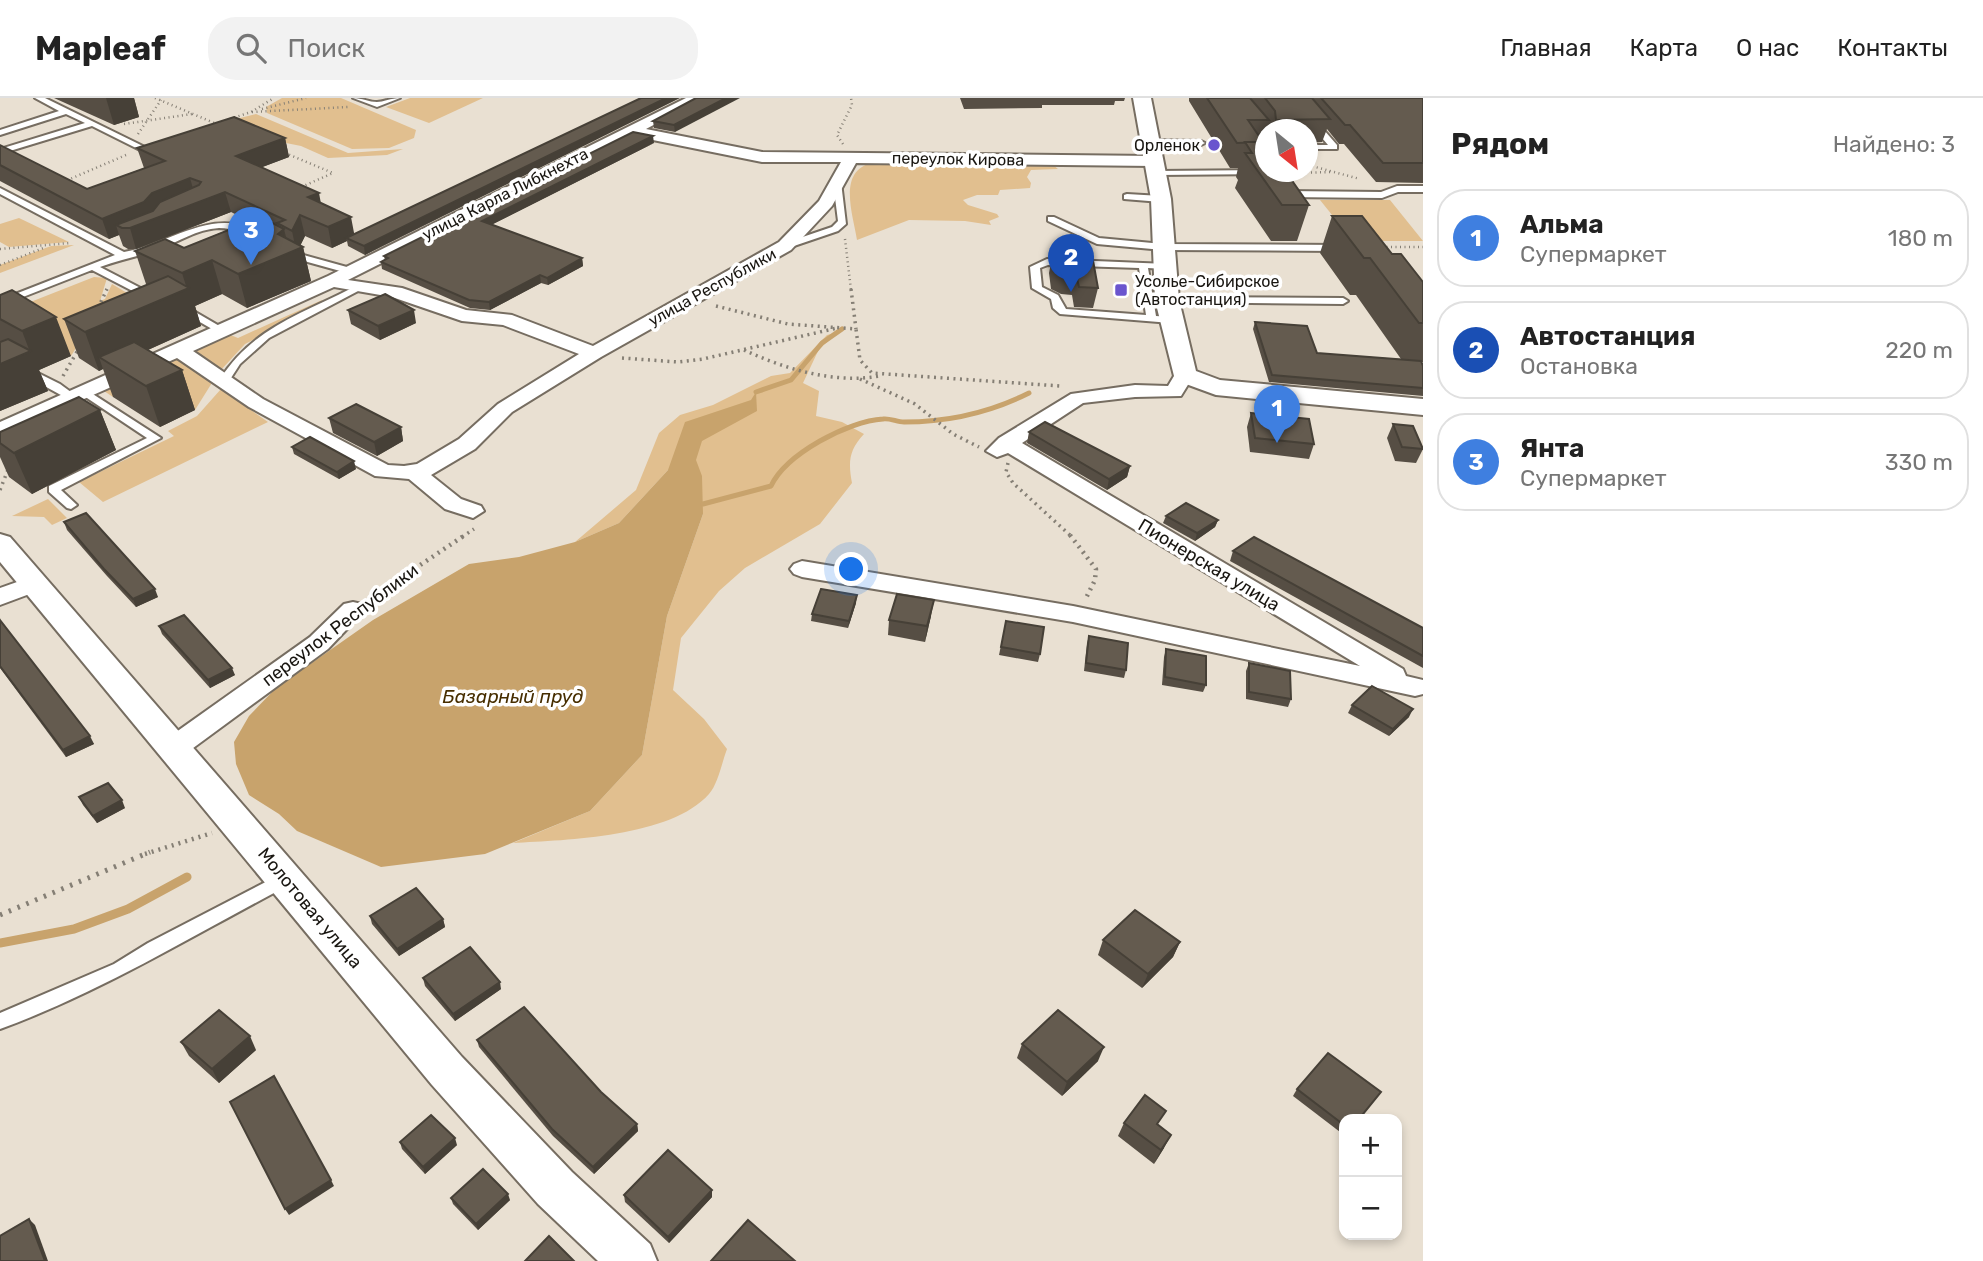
<!DOCTYPE html>
<html lang="ru">
<head>
<meta charset="utf-8">
<style>
	body { margin:0; font-family:Rubik,sans-serif; background:#f2f2f2; color:#222 }
	.controls { position:absolute; right:21px; bottom:21px; display:grid; overflow:hidden; border-radius:14px; box-shadow:0 4px 10px #0003 }
	.controls button { width:63px; height:63px; display:grid; place-items:center; padding:0; border:0; border-bottom:2px solid #e0e0e0; background:#fff; color:#222; font:35px sans-serif }
	.compass { position:absolute; left:1255px; top:21px; width:63px; height:63px; border-radius:50%; background:#fff; box-shadow:0 4px 10px #0003; rotate:150deg }
	.you { position:absolute; left:852px; top:472px; width:24px; height:24px; margin:-18px; border:5px solid #fff; border-radius:50%; background:#1a73e8; box-shadow:0 0 0 10px #1a73e833 }
	.badge { display:grid; place-items:center; width:46px; height:46px; border-radius:50%; background:#1a73e8; color:#fff; font-size:23px; font-weight:700 }
	.pin { position:absolute; translate:-50% -58px; filter:drop-shadow(0 2px 4px #0008) }
	.pin::after { content:''; position:absolute; top:37px; width:24px; height:21px; background:inherit; clip-path:polygon(0 0,100% 0,50% 100%) }
	.list { margin:0; padding:0; list-style:none }
	h2 { display:flex; justify-content:space-between; align-items:center; height:91px; margin:0; padding:0 28px; font-size:30px }
	h2 small { font-size:23px; font-weight:400; color:#767676 }
	.list li { display:grid; grid-template-columns:46px 1fr auto; gap:21px; align-items:center; box-sizing:border-box; height:98px; margin:0 14px 14px; padding:0 14px; border:2px solid #e0e0e0; border-radius:28px }
	.list b { display:block; font-size:26px; white-space:nowrap }
	.list p { margin:0; font-size:23px; white-space:nowrap; color:#767676 }
	.list em { font-size:23px; font-style:normal; color:#767676 }
	.icon { flex:none; width:38px; height:38px; fill:none; stroke:currentColor; stroke-width:2; stroke-linecap:round; stroke-linejoin:round }
	.map { position:relative; flex:none; width:1423px; height:1163px; overflow:hidden }
	header { display:flex; align-items:center; gap:42px; box-sizing:border-box; height:98px; padding:0 35px; background:#fff; border-bottom:2px solid #e0e0e0 }
	header strong { font-size:33px }
	nav { display:flex; gap:38px; margin-inline-start:auto; font-size:24px }
	.search { width:490px; height:63px; background:#f2f2f2; display:flex; align-items:center; gap:18px; box-sizing:border-box; padding:0 24px; border-radius:28px; color:#767676; font-size:26px }
	main { display:flex }
	aside { flex:1; background:#fff }
	.map>svg:first-child { display:block }
	.green { fill:#e1bf8f }
	.water { fill:#c8a36c }
	.lines { fill:none; stroke-linecap:round; stroke-linejoin:round }
	.stream-far1 { stroke:#c8a36c; stroke-width:5 }
	.stream { stroke:#c8a36c; stroke-width:9 }
	.service-casing { stroke:#766d61; stroke-width:4 }
	.minor-casing { stroke:#766d61; stroke-width:4 }
	.tertiary-casing { stroke:#766d61; stroke-width:4 }
	.path-far3 { stroke:#857f75; stroke-width:2.5; stroke-dasharray:1 3.5; stroke-linecap:butt }
	.path-far2 { stroke:#857f75; stroke-width:3.5; stroke-dasharray:2 4.5; stroke-linecap:butt }
	.path-far1 { stroke:#857f75; stroke-width:4.5; stroke-dasharray:2 5; stroke-linecap:butt }
	.path { stroke:#857f75; stroke-width:5; stroke-dasharray:2.5 7; stroke-linecap:butt }
	.service { fill:#fff; fill-rule:evenodd }
	.minor { fill:#fff; fill-rule:evenodd }
	.tertiary { fill:#fff; fill-rule:evenodd }
	.wall { fill:#564e44 }
	.shaded-wall { fill:#464037 }
	.building { fill:#645b4f; stroke:#464037; stroke-width:2 }
	.poi-dot { fill:#6a55ce; stroke:#fff; stroke-width:2.5 }
	.labels { text-anchor:middle; dominant-baseline:central; stroke-width:7; stroke-linejoin:round; paint-order:stroke }
	.far-poi-label { font-size:16px; fill:#191611; stroke:#fff; text-anchor:end }
	.far-street-label { font-size:16px; fill:#191611; stroke:#fff }
	.street-label { font-size:18px; fill:#191611; stroke:#fff }
	.water-label { font-size:19px; font-style:italic; fill:#472e00; stroke:#fff }
</style>
</head>
<body>
<header>
<strong>Mapleaf</strong>
<div class="search"><svg class="icon" aria-label="search" viewBox="0 0 24 24"><circle cx="10" cy="10" r="6"/><path d="M15 15l6 6"/></svg>Поиск</div>
<nav><a>Главная</a><a>Карта</a><a>О нас</a><a>Контакты</a></nav>
</header>
<main>
<div class="map">
<svg width="1423" height="1163" viewBox="0 0 1423 1163">
	<rect width="100%" height="100%" fill="#e9e0d2"/>
	<g class="green">
		<path d="M282 0H341L416 32 414 40 389 50 352 51 267 15 266 9Z"/>
		<path d="M410 0H483L429 25 386 9Z"/>
		<path d="M256 16 348 55 403 51 387 57 328 60 301 48 281 44 236 21Z"/>
		<path d="M872 65 1052 66 1058 71 1031 72 1027 79 1031 85 1030 90 1000 92 998 97H977L963 102 968 107 997 116 999 119 989 123 991 127 965 123 909 122 857 142C853 116 837 73 872 65Z"/>
		<path d="M1320 102H1390L1423 143H1353Z"/>
		<path d="M19 120 69 144 9 149 0 144V126Z"/>
		<path d="M74 147 0 175V167L51 148Z"/>
		<path d="M94 179 107 180 100 203 105 201 112 186 132 198 81 242 71 258 0 216Z"/>
		<path d="M322 202 319 209 245 246 220 273 188 254 228 236 238 240Z"/>
		<path d="M839 234 819 251 803 285 819 293 816 318 842 324 864 336C849 352 848 364 852 385L820 426 745 470 719 493 681 540 673 592 704 621 727 651C722 664 718 686 709 696 671 739 567 742 513 745L590 713 642 657 667 518 703 416 668 372 619 425 575 444 636 392 659 335 680 317 713 307 771 278 790 275 827 237Z"/>
		<path d="M179 258 215 280 195 312 148 283 113 299 104 293Z"/>
		<path d="M221 291 268 324 103 404 79 384 174 338 168 333 197 318Z"/>
		<path d="M48 401 67 420 52 427 44 419 12 418Z"/>
	</g>
	<path class="water" d="M756 294 757 313 702 343 696 362 702 378 703 416 667 518 642 657 590 713 485 756 381 769 297 733 279 716 249 697 236 666 234 644 249 618 276 590 373 522 469 466 519 459 575 444 619 425 668 372 685 324 751 302Z"/>
	<g class="lines">
		<g class="stream-far1">
			<path d="M756 294 791 282 822 245 842 231"/>
			<path d="M703 406 771 388C786 356 848 323 883 321 890 320 897 324 904 324 947 324 991 314 1029 295"/>
		</g>
		<path class="stream" d="M0 845 74 831 128 811 187 779"/>
		<g class="service-casing">
			<g id="service">
				<path d="M35 0H45L153 53 146 55 92 28 0 56V51L85 25 66 16 0 37V32L59 13Z"/>
				<path d="M353 0C362 0 369 4 377 4 383 4 391 0 400 0L377 9Z"/>
				<path d="M1228 0H1236L1266 38V46Z"/>
				<path d="M1288 0H1296L1337 47V51H1308V47H1328Z"/>
				<path d="M1149 42 1201 43 1205 45 1201 47 1146 46 1145 44Z"/>
				<path d="M1266 72V74H1285L1281 76 1157 77 1153 75 1157 73Z"/>
				<path d="M837 81 841 84 846 126 838 133 788 150H782V146L832 129 838 123 833 84Z"/>
				<path d="M1397 88H1423V94H1398L1382 100 1286 99 1282 96 1286 93 1381 94Z"/>
				<path d="M0 90 124 154C169 147 217 105 261 137L256 140C244 136 233 130 219 130 197 131 178 144 158 152 139 158 119 162 100 169L156 198V202H150L92 172 0 208V202L115 157 0 96Z"/>
				<path d="M1127 96 1161 98 1165 101 1161 104 1124 101V97Z"/>
				<path d="M1048 119H1054L1099 140 1163 146 1341 147 1346 150 1341 153 1163 152 1097 146 1048 123Z"/>
				<path d="M289 153 354 171 356 173 351 176 286 158V154Z"/>
				<path d="M1047 161 1167 166 1169 168 1164 171 1148 170 1156 218 1171 219 1176 222 1171 225 1060 216 1053 210 1051 201 1032 190 1030 169ZM1048 167 1139 170 1146 217 1066 211 1058 197 1042 189 1040 170Z"/>
				<path d="M352 190 360 192 269 240 240 266 229 283H221L220 281C254 229 300 217 352 190Z"/>
				<path d="M1167 199 1343 200 1348 203 1343 206 1164 204V200Z"/>
				<path d="M179 208H185L228 233 219 235 179 212Z"/>
				<path d="M0 256 60 286 79 300 74 303 70 302 6 267 0 263Z"/>
				<path d="M85 291 161 340 61 392 77 407 71 411 67 410 49 394V388L147 340 81 296 80 294Z"/>
				<path d="M285 774 291 776 293 781 291 786C195 836 102 894 0 931V915L114 866 148 845Z"/>
			</g>
		</g>
		<g class="minor-casing">
			<g id="minor">
				<path d="M686 0H704L646 31 762 54 1154 58 1162 63 1154 68 856 65 832 108 791 152 601 259 512 314 475 351 431 377 461 401 481 408 484 413 473 420 445 411 409 381 375 378 249 309 177 260 0 338V324L328 178ZM633 38 762 64H841L819 103 779 144 593 248 512 217 466 212 402 190 348 182ZM334 189 392 199 462 223 503 227 579 256 498 306 459 341 417 366 404 368 388 367 263 301 193 253Z"/>
				<path d="M1184 271 1194 277 1181 298 1135 299 1083 305 1022 345 1403 571 1406 578 1423 582V596L1415 598 1073 524 802 479 794 476 790 471 794 466 802 463 1073 508 1360 568 1008 355 997 359 986 353 999 340 1071 296 1135 287 1168 288 1177 273Z"/>
				<path d="M34 478 43 481 46 486 43 491 0 507V490Z"/>
				<path d="M353 504 362 506 365 512 328 551 185 656 175 659 165 656 161 649 165 642 310 539 344 506Z"/>
			</g>
		</g>
		<g class="tertiary-casing">
			<g id="tertiary">
				<path d="M1133 0H1151L1171 101 1179 202 1196 273 1220 282 1423 301V317L1216 297 1175 282 1155 202 1151 101Z"/>
				<path d="M0 436 10 439 462 959 572 1074 650 1146 657 1163H598L538 1106 432 987 0 464Z"/>
			</g>
		</g>
		<g class="path-far3">
			<path d="M155 0 219 27"/>
			<path d="M262 11 306 0"/>
			<path d="M252 14 348 9"/>
			<path d="M230 21 251 14 274 0"/>
			<path d="M124 26 192 16"/>
			<path d="M138 36 161 2"/>
			<path d="M843 46 837 37 852 7 851 0"/>
			<path d="M285 55 333 75 299 90"/>
			<path d="M1308 67 1360 81"/>
			<path d="M1293 75 1333 74"/>
			<path d="M63 84 126 57"/>
			<path d="M845 141 851 192"/>
			<path d="M1382 149H1423"/>
			<path d="M0 151 70 145"/>
			<path d="M0 167 46 149"/>
			<path d="M106 192 108 189"/>
		</g>
		<g class="path-far2">
			<path d="M851 191 856 231"/>
			<path d="M716 208 788 226 856 231 860 262 872 275 1060 288"/>
			<path d="M98 210 107 191"/>
			<path d="M744 252C785 271 834 286 880 278"/>
			<path d="M622 260 678 264 703 261 837 230"/>
			<path d="M63 278 78 252"/>
			<path d="M860 281 915 306 953 336 979 349"/>
			<path d="M1008 365 1006 374 1013 385 1072 439"/>
			<path d="M0 392 9 369"/>
			<path d="M462 439 474 431"/>
		</g>
		<g class="path-far1">
			<path d="M1070 437 1096 471 1095 482 1085 502"/>
			<path d="M368 502 465 437"/>
			<path d="M145 756 212 735"/>
		</g>
		<path class="path" d="M0 817 150 754"/>
		<use href="#service" class="service"/>
		<use href="#minor" class="minor"/>
		<use href="#tertiary" class="tertiary"/>
	</g>
	<g class="wall">
		<path d="M54 0H134L139 19 114 27Z"/>
		<path d="M641 0 365 157 348 148 347 143 332 150 305 138 300 148 303 149 311 183 247 210 222 196 195 208 201 228 148 252 182 272 195 312 160 329 113 299 103 271 99 273 79 260 64 221 147 187 146 186 135 153 184 150 249 123 231 114 136 151H128L123 148 119 137 109 141 0 83V47L87 91 144 70 137 50 285 40 289 59 262 69 321 105 354 136Z"/>
		<path d="M696 0 675 34 654 30 653 23Z"/>
		<path d="M960 0H1125L1124 3H1115L1114 7H1042V10L964 11Z"/>
		<path d="M1189 0H1423V85L1376 84 1344 46H1339L1327 31 1322 44 1307 45V32H1265L1263 44 1309 107 1297 143H1271L1235 90 1238 82 1236 79 1238 70H1230L1189 3Z"/>
		<path d="M654 45 491 127 582 160 583 168 548 187 541 185 490 212 470 210 382 171 381 164 385 162 384 158Z"/>
		<path d="M1332 118 1392 156 1423 184V264H1421L1423 268V298L1269 284 1253 231 1255 224 1317 255 1401 261 1356 197H1350L1320 155Z"/>
		<path d="M1053 155 1098 190 1093 210 1074 209 1072 197 1061 196 1051 191 1049 175Z"/>
		<path d="M0 197 71 258 39 272 48 293 0 313Z"/>
		<path d="M348 212 416 225 380 242 351 226Z"/>
		<path d="M100 312 116 352 32 396 9 379 0 359V334Z"/>
		<path d="M1251 315 1314 346 1309 361 1250 354 1247 329Z"/>
		<path d="M329 320 401 329 403 343 377 358 333 335Z"/>
		<path d="M1393 326 1423 351 1416 365 1395 363 1387 340Z"/>
		<path d="M1029 334 1130 368 1127 379 1107 392 1027 345Z"/>
		<path d="M292 349 356 371 339 381 294 356Z"/>
		<path d="M1166 418 1218 422 1215 429 1195 443 1163 425Z"/>
		<path d="M64 424 158 499 136 509 107 478 67 432Z"/>
		<path d="M1233 453 1423 530V570L1230 463Z"/>
		<path d="M856 505 848 530 811 523 812 516Z"/>
		<path d="M931 518 925 544 888 537 889 522Z"/>
		<path d="M0 522 94 646 66 659 0 570Z"/>
		<path d="M1006 523 1040 556 1038 564 999 557Z"/>
		<path d="M159 528 235 577 210 590 162 536Z"/>
		<path d="M1089 538 1126 572 1124 580 1084 573 1087 545Z"/>
		<path d="M1166 551 1206 587 1203 594 1162 587 1164 559Z"/>
		<path d="M1249 565 1291 601 1288 609 1246 601V573Z"/>
		<path d="M1352 607 1409 619 1389 638 1348 615Z"/>
		<path d="M79 699 125 710 97 725 83 707Z"/>
		<path d="M370 818 443 821 445 829 399 858 372 826Z"/>
		<path d="M1103 842 1180 844 1173 859 1142 890 1098 857Z"/>
		<path d="M423 880 501 891 455 923 425 888Z"/>
		<path d="M477 942 637 1026 638 1033 594 1076 553 1038 479 949Z"/>
		<path d="M181 944 256 952 219 985 189 958Z"/>
		<path d="M1022 946 1098 963 1062 998 1017 960Z"/>
		<path d="M1297 991 1344 1021V1037L1293 998Z"/>
		<path d="M1124 1025 1159 1028 1164 1050 1154 1066 1118 1038Z"/>
		<path d="M400 1044 457 1047 425 1076 402 1051Z"/>
		<path d="M624 1097 712 1099 669 1145 625 1104Z"/>
		<path d="M451 1100 510 1102 478 1132 453 1106Z"/>
	</g>
	<g class="shaded-wall">
		<path d="M106 0H134L139 19 114 27Z"/>
		<path d="M666 0H680L365 157 364 148Z"/>
		<path d="M726 0H740L675 34 674 27Z"/>
		<path d="M653 38 654 45 483 131 482 123Z"/>
		<path d="M285 40 289 59 241 77 236 58Z"/>
		<path d="M190 80 196 101 225 94 231 114 136 151 130 130 116 127 119 137 109 141 102 121 152 95Z"/>
		<path d="M319 95 323 116 308 99Z"/>
		<path d="M300 117 305 138 298 152 303 149 311 183 247 210 238 176 284 131 290 155 296 152 292 133Z"/>
		<path d="M351 119 355 140H346L347 143 332 150 328 129Z"/>
		<path d="M582 160 583 168 548 187 547 180Z"/>
		<path d="M212 162 222 196 195 208 201 228 112 268 99 259 103 271 99 273 85 234 187 191 182 175Z"/>
		<path d="M540 177 541 185 490 212 489 204Z"/>
		<path d="M414 212 416 225 380 242 378 228Z"/>
		<path d="M56 219 71 258 39 272 48 293 0 313V266L30 254 22 233Z"/>
		<path d="M182 272 195 312 160 329 146 288Z"/>
		<path d="M100 312 116 352 32 396 14 355Z"/>
		<path d="M401 329 403 343 377 358 374 344Z"/>
		<path d="M354 363 356 371 339 381 337 374Z"/>
		<path d="M1130 368 1127 379 1107 392 1109 381Z"/>
		<path d="M1218 422 1215 429 1195 443 1197 435Z"/>
		<path d="M155 491 158 499 136 509 133 501Z"/>
		<path d="M857 497 856 505 848 530 849 523Z"/>
		<path d="M934 502 931 518 925 544 927 528Z"/>
		<path d="M232 570 235 577 210 590 208 582Z"/>
		<path d="M1413 611 1409 619 1389 638 1393 631Z"/>
		<path d="M90 638 94 646 66 659 63 652Z"/>
		<path d="M122 702 125 710 97 725 93 718Z"/>
		<path d="M443 821 445 829 399 858 397 851Z"/>
		<path d="M1180 844 1173 859 1142 890 1148 876Z"/>
		<path d="M500 884 501 891 455 923 453 916Z"/>
		<path d="M250 938 256 952 219 985 212 971Z"/>
		<path d="M1104 949 1098 963 1062 998 1067 984Z"/>
		<path d="M637 1026 638 1033 594 1076 593 1069Z"/>
		<path d="M1171 1037 1164 1050 1154 1066 1161 1052Z"/>
		<path d="M455 1040 457 1047 425 1076 423 1069Z"/>
		<path d="M331 1082 334 1088 289 1117 285 1111Z"/>
		<path d="M712 1092V1099L669 1145 668 1139Z"/>
		<path d="M508 1096 510 1102 478 1132 476 1126Z"/>
		<path d="M29 1121 35 1127 48 1163H45Z"/>
	</g>
	<g class="building">
		<path d="M641 0H666L364 148 346 140Z"/>
		<path d="M696 0H726L674 27 653 23Z"/>
		<path d="M1207 0H1250L1269 22H1248L1263 44 1237 45Z"/>
		<path d="M1265 0H1312L1330 21 1276 22 1275 13Z"/>
		<path d="M1321 0H1423V65H1383L1350 27H1345Z"/>
		<path d="M234 19 285 40 236 58 319 95 308 99 351 119 328 129 300 117 292 133 277 125 285 122 225 94 130 130H122L116 127 153 113 160 104 199 87 201 84 190 80 152 95 144 104 102 121 0 67V47L87 91 165 63 137 50Z"/>
		<path d="M633 34 653 38 482 123 582 160 547 180 540 177 489 204 469 202 381 164 388 160 384 158Z"/>
		<path d="M1245 44H1265V74H1286L1309 107H1282L1245 55H1252Z"/>
		<path d="M1332 118H1362L1392 156H1401L1423 184V225H1419L1370 160H1364Z"/>
		<path d="M261 119 284 131 278 136 303 149 238 176 212 162 182 175 135 153 165 141 184 150Z"/>
		<path d="M1053 155 1092 157 1098 190 1079 189 1076 177 1065 176 1055 171Z"/>
		<path d="M168 178 189 190 85 234 64 221Z"/>
		<path d="M12 192 56 219 22 233 0 221V197Z"/>
		<path d="M385 196 414 212 378 228 348 212Z"/>
		<path d="M1255 224 1307 228 1317 255 1421 263 1423 268V290L1272 277Z"/>
		<path d="M8 241 31 253 0 266V244Z"/>
		<path d="M134 244 182 272 146 288 99 259Z"/>
		<path d="M79 299 100 312 14 355 0 345V334Z"/>
		<path d="M356 306 401 329 374 344 329 320Z"/>
		<path d="M1251 315 1309 321 1314 346 1255 340Z"/>
		<path d="M1045 324 1130 368 1109 381 1029 334Z"/>
		<path d="M1393 326 1413 328 1423 351 1402 349Z"/>
		<path d="M310 339 354 363 337 374 292 349Z"/>
		<path d="M1186 405 1218 422 1197 435 1166 418Z"/>
		<path d="M86 415 155 491 133 501 104 471 64 424Z"/>
		<path d="M1254 439 1423 530V558L1233 453Z"/>
		<path d="M821 491 857 497 849 523 812 516Z"/>
		<path d="M897 496 934 502 927 528 889 522Z"/>
		<path d="M184 517 232 570 208 582 159 528Z"/>
		<path d="M0 522 90 638 63 652 0 568Z"/>
		<path d="M1006 523 1044 529 1040 556 1001 549Z"/>
		<path d="M1089 538 1128 545 1126 572 1086 565Z"/>
		<path d="M1166 551 1206 558V587L1165 579Z"/>
		<path d="M1249 565 1290 573 1291 601 1249 594Z"/>
		<path d="M1372 588 1413 611 1393 631 1352 607Z"/>
		<path d="M108 685 122 702 93 718 79 699Z"/>
		<path d="M416 790 443 821 397 851 370 818Z"/>
		<path d="M1135 812 1180 844 1148 876 1103 842Z"/>
		<path d="M470 849 500 884 453 916 423 880Z"/>
		<path d="M524 909 601 994 637 1026 593 1069 552 1031 477 942Z"/>
		<path d="M219 912 250 938 212 971 181 944Z"/>
		<path d="M1058 912 1104 949 1067 984 1022 946Z"/>
		<path d="M1328 955 1381 994 1359 1021H1344V1027L1297 991Z"/>
		<path d="M274 978 331 1082 285 1111 230 1004Z"/>
		<path d="M1145 997 1166 1013 1157 1026 1171 1037 1161 1052 1124 1025Z"/>
		<path d="M431 1017 455 1040 423 1069 400 1044Z"/>
		<path d="M668 1052 712 1092 668 1139 624 1097Z"/>
		<path d="M483 1071 508 1096 476 1126 451 1100Z"/>
		<path d="M29 1121 45 1163H0V1138Z"/>
		<path d="M748 1122 795 1163H711Z"/>
		<path d="M549 1138 574 1163H525Z"/>
	</g>
	<g class="poi-dot">
		<circle cx="1214" cy="47" r="7"/>
		<rect x="1114" y="185" width="14" height="14" rx="3.5"/>
	</g>
	<g class="labels">
		<g class="far-poi-label">
			<text x="1200" y="47">Орленок</text>
			<text x="1135" y="183" text-anchor="start">Усолье-Сибирское<tspan x="1135" dy="18">(Автостанция)</tspan></text>
		</g>
		<g class="far-street-label">
			<text transform="translate(958 61) rotate(1)">переулок Кирова</text>
			<text transform="translate(505 96) rotate(-27)">улица Карла Либкнехта</text>
			<text transform="translate(712 189) rotate(-29)">улица Республики</text>
		</g>
		<g class="street-label">
			<text transform="translate(1209 467) rotate(31)">Пионерская улица</text>
			<text transform="translate(340 527) rotate(-37)">переулок Республики</text>
			<text transform="translate(310 810) rotate(50)">Молотовая улица</text>
		</g>
		<g class="water-label">
			<text x="513" y="598">Базарный пруд</text>
		</g>
	</g>
</svg>
<div class="controls">
<button>+</button>
<button>−</button>
</div>
<svg class="compass" viewBox="-18 -18 36 36"><path d="M0-13l5 13h-10z" fill="#e53935"/><path d="M0 13l5-13h-10z" fill="#767676"/></svg>
<div class="you"></div>
<div class="pin badge" style="left:1277px;top:345px;background:#3f7fe0">1</div>
<div class="pin badge" style="left:1071px;top:194px;background:#1a4fb4">2</div>
<div class="pin badge" style="left:251px;top:167px;background:#3f7fe0">3</div>
</div>
<aside>
<h2>Рядом<small>Найдено: 3</small></h2>
<ul class="list">
<li><span class="badge" style="background:#3f7fe0">1</span><div><b>Альма</b><p>Супермаркет</p></div><em>180 m</em></li>
<li><span class="badge" style="background:#1a4fb4">2</span><div><b>Автостанция</b><p>Остановка</p></div><em>220 m</em></li>
<li><span class="badge" style="background:#3f7fe0">3</span><div><b>Янта</b><p>Супермаркет</p></div><em>330 m</em></li>
</ul>
</aside>
</main>
</body>
</html>
